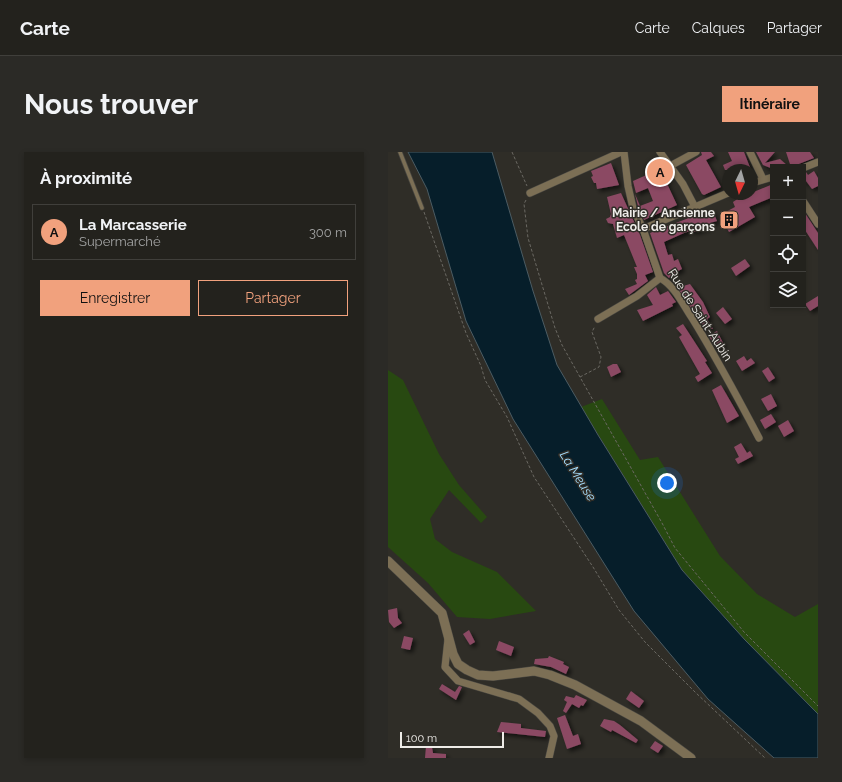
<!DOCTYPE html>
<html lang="fr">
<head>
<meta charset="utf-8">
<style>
	body { margin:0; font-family:Raleway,sans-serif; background:#2b2a26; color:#f1f3f6 }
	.controls { position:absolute; right:12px; top:12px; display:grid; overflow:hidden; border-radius:0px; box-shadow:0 2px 6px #0003 }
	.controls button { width:36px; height:36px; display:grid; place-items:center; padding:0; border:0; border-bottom:1px solid #403f3b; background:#23221d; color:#f1f3f6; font:20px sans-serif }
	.compass { position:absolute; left:334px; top:12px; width:36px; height:36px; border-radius:50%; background:#23221d; box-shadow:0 2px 6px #0003; rotate:185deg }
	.scale { position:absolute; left:12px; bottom:10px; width:104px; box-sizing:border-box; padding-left:4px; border:2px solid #eeece8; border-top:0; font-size:11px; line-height:14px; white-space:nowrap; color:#eeece8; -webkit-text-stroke:3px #2f2d27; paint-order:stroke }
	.you { position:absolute; left:279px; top:331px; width:14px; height:14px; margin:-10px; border:3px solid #fff; border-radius:50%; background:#1a73e8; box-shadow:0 0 0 6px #1a73e833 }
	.badge { display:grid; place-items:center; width:26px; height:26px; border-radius:50%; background:#f1a17d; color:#111; font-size:13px; font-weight:700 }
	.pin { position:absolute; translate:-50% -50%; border:2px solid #fff; box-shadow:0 1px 4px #0006 }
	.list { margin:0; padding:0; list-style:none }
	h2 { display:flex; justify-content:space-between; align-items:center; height:52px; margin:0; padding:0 16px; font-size:17px }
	h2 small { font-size:13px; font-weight:400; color:#a3a4a4 }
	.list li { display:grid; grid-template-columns:26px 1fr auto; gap:12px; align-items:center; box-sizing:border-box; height:56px; margin:0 8px 8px; padding:0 8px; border:1px solid #403f3b; border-radius:0px }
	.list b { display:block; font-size:15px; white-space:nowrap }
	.list p { margin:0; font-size:13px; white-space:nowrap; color:#a3a4a4 }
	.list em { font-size:13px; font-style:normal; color:#a3a4a4 }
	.actions { display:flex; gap:8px; padding:12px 16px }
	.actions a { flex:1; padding:9px 0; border:1px solid #f1a17d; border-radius:0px; text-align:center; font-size:14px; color:#f1a17d }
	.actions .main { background:#f1a17d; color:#111 }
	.icon { flex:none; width:22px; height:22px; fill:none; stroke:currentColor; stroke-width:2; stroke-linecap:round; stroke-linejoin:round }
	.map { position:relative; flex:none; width:430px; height:606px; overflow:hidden; border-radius:0px }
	header { display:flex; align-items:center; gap:24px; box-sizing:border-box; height:56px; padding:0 20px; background:#23221d; border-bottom:1px solid #403f3b }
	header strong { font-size:19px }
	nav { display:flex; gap:22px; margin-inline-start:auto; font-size:14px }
	.intro { display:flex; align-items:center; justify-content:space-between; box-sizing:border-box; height:96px; padding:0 24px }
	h1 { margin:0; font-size:28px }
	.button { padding:10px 18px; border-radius:0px; background:#f1a17d; color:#111; font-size:14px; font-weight:700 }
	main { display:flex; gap:24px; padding:0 24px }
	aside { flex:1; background:#23221d; border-radius:0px; box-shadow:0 2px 6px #0003 }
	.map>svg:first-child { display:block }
	.green { fill:#284911 }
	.water { fill:#061e2a; stroke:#4c5c63 }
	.building { fill:#8b4a64; filter:url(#shadow) }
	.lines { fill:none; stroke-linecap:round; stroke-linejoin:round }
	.service-casing { stroke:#4a4842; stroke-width:5 }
	.minor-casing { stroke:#4a4842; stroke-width:8 }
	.tertiary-casing { stroke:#4a4842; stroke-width:10 }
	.path { stroke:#6b6963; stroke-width:1; stroke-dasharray:3 2; stroke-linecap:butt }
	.service { stroke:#7c6f55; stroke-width:3.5 }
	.minor { stroke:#7c6f55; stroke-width:7 }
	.tertiary { stroke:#7c6f55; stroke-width:9 }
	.labels { text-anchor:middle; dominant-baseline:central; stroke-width:3; stroke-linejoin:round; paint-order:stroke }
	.poi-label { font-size:12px; font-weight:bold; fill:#eeece8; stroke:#2f2d27; text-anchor:end }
	.street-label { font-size:12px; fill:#eeece8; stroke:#2f2d27 }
	.water-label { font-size:13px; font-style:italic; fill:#a5dfff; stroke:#2f2d27 }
</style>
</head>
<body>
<header>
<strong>Carte</strong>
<nav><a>Carte</a><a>Calques</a><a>Partager</a></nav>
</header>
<div class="intro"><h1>Nous trouver</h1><a class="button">Itinéraire</a></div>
<main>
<aside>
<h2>À proximité<small></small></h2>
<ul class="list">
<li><span class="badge">A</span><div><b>La Marcasserie</b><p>Supermarché</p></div><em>300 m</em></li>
</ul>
<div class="actions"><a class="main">Enregistrer</a><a>Partager</a></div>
</aside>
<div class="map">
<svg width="430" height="606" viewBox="0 0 430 606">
	<defs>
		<filter id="shadow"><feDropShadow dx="3" dy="3" stdDeviation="2" flood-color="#0009"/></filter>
	</defs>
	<rect width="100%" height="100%" fill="#2f2d27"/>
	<g class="green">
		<path d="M0 218 15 228 51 302 71 333 99 365 93 371 61 338 42 367 47 387 64 400 109 420 148 459 102 467 69 465 40 431 0 395Z"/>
		<path d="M214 247 252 308 270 305 332 404 369 442 407 465 430 452V562L357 488 294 418 193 255Z"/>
	</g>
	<path class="water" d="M20 0H104L145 139 169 213 210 283 294 418 357 488 430 562V606H386L320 547 246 459 125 267 78 169 39 37Z"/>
	<g class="building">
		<path d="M313 0H323L326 4 318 8 333 35 316 43 314 42 298 13 314 3Z"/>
		<path d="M340 0H356L363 18H337L335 13 344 9Z"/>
		<path d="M368 0H387L377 11 392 7 401 15H385V17L375 13Z"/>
		<path d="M398 0H422L426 6 403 15Z"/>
		<path d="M223 11 231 33 209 37 208 31H206L203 25 205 24 203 19Z"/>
		<path d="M426 19 430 26V34L424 37 418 29 415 31V21L418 20 420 23Z"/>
		<path d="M263 21 266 28 275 23 289 53 256 68 250 54 247 42 252 54 265 49 260 36 248 41 245 29Z"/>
		<path d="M385 32V45L361 55 367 65 341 80 332 63 347 55 345 50 351 46Z"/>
		<path d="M233 41 252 83 265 120 257 123 260 129 241 143 237 137 249 132 247 128 249 127V122L246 115H249L236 83 229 86 225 72 220 71 218 67 222 65 223 62 219 45Z"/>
		<path d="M324 57 329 69 322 71 323 74 306 80 305 78 296 81 276 90 280 103 284 102 286 109 290 107 294 117 284 122 285 125 281 126 276 121 262 81Z"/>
		<path d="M415 58 430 81V98L415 75Z"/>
		<path d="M357 107 362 114 348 124 343 116Z"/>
		<path d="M290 132 292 135 302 132 315 150 322 165 319 167 325 177 317 175 312 170 288 133Z"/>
		<path d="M268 135 272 143 280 139 288 150 284 152 285 154 255 169 249 158 265 153 259 143Z"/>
		<path d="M430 144V154L422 159 417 152Z"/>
		<path d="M335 155 344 167 337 172 328 161Z"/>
		<path d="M295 172 319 209 317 210 324 221 310 230 307 225 312 222 291 185 294 183 288 176Z"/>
		<path d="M329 179 336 193 329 198 321 184Z"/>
		<path d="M356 204 359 209 363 206 367 211 354 219 348 209Z"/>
		<path d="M225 212H229L233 220 223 225 219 215Z"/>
		<path d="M380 215 387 226 381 230 374 219Z"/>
		<path d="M333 233 351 264 339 271 324 238Z"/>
		<path d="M383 242 389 254 380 259 373 247Z"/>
		<path d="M383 262 388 270 377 277 372 268Z"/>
		<path d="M400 268 406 279 396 285 390 274Z"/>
		<path d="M353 291 359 301 362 299 365 304 350 312 347 307 351 305 346 295Z"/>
		<path d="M9 456 10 466 14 471 6 476 1 470 0 458Z"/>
		<path d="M81 478 87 490 82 493 75 482Z"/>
		<path d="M16 484 25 486 22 498 13 496Z"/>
		<path d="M111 489 126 495 123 504 108 498Z"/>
		<path d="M161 504 176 510 175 512 181 515 178 522 163 515 146 512 147 507 160 506Z"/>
		<path d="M54 532 67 540 71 534 74 535 68 548 51 537Z"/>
		<path d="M243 539 256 549 251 556 238 547Z"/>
		<path d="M188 543 199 548 195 554 193 553 191 556 184 552 178 561 175 559 179 550 176 548 178 544 186 546Z"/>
		<path d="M177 563 185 584 190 582 193 592 179 597 169 566Z"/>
		<path d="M216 567 226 569 232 573 250 588 248 591 224 578 223 580 212 574Z"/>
		<path d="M113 570 133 572V576L158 579 157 585 109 580Z"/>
		<path d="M267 589 275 594 270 601 262 596Z"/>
		<path d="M38 594 44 595 45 601 58 602V606H37Z"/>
	</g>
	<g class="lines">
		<g class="service-casing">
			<path id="service" d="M12 0 34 56"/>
		</g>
		<g class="minor-casing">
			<g id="minor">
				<path d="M236 0 240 34 245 56 255 77 272 126C287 134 295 153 304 166 328 205 350 246 371 286"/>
				<path d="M272 0 295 32 307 55"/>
				<path d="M362 0 375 27"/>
				<path d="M282 14 308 0"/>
				<path d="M415 16 430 10"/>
				<path d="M364 31 385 25"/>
				<path d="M142 41 233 0"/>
				<path d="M415 49 430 72"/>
				<path d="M255 77 340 41"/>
				<path d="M210 167 249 144 272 126"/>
				<path d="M60 487 57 515 70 529 131 547 150 561 162 574 166 584 161 606"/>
			</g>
		</g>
		<g class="tertiary-casing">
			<path id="tertiary" d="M0 409 54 461 65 502 70 512 79 518 90 523 105 524 146 519 162 523 187 533 253 569 303 606"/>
		</g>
		<g class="path">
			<path d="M124 0 139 34"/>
			<path d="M138 48 136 52 140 86 167 176 174 193 274 371 287 396 356 480 430 554"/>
			<path d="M36 60 78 181 93 214 97 228 119 265 146 325 205 415 231 458 257 490 307 540 377 606"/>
			<path d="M192 225 211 215 213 205 204 180 207 174"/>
		</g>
		<use href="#service" class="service"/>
		<use href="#minor" class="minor"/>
		<use href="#tertiary" class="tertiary"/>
	</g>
	<defs>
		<g id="building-square" transform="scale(1)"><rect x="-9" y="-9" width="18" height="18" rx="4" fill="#f1a17d" stroke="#2f2d27"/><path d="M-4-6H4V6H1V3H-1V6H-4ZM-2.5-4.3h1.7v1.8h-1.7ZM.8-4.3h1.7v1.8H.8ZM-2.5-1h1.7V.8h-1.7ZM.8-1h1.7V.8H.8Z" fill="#111"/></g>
	</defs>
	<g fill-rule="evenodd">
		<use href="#building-square" x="341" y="68"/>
	</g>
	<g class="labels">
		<g class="poi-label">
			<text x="327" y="61">Mairie / Ancienne<tspan x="327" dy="14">Ecole de garçons</tspan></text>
		</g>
		<g class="street-label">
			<text transform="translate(312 163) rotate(57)">Rue de Saint-Aubin</text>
		</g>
		<g class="water-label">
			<text transform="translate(190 324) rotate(58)">La Meuse</text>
		</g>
	</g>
</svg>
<div class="controls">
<button>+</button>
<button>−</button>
<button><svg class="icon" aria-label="locate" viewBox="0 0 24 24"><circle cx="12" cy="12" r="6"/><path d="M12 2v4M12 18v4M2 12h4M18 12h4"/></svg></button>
<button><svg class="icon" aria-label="layers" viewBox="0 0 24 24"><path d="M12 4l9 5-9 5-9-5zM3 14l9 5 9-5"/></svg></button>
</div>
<svg class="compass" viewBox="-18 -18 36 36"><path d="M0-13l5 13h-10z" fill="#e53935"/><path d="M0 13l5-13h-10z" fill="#a3a4a4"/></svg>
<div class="scale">100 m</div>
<div class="you"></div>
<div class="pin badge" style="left:272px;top:20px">A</div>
</div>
</main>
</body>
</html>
